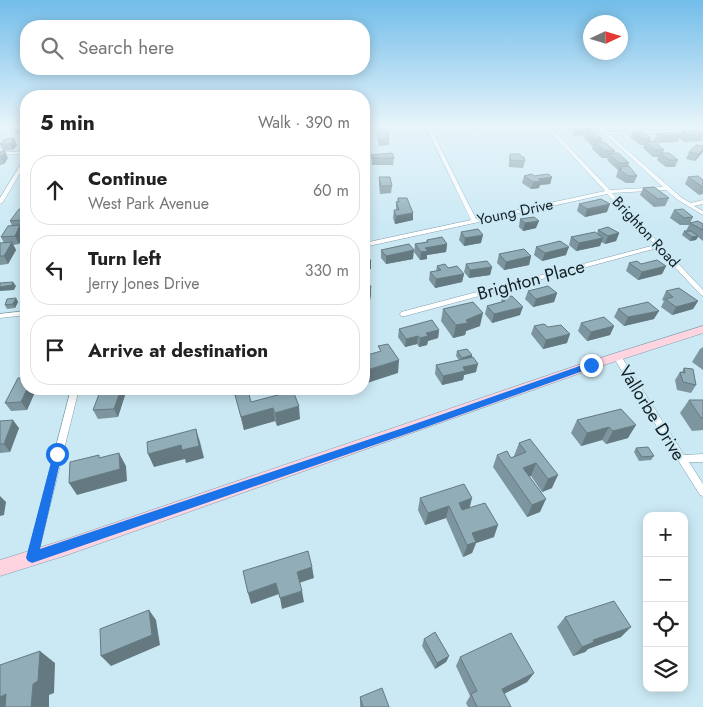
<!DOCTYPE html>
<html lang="en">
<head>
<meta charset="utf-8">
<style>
	body { margin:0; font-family:Jost,sans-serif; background:#f2f2f2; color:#222 }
	.controls { position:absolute; right:15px; bottom:15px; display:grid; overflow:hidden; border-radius:10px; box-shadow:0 2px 12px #0003 }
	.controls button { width:45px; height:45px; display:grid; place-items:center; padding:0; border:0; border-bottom:1px solid #e0e0e0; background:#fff; color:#222; font:25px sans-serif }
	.compass { position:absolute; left:583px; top:15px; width:45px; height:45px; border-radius:50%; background:#fff; box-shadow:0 2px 12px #0003; rotate:86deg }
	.stop { position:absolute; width:15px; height:15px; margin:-11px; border:4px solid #1a73e8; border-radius:50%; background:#fff }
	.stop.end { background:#1a73e8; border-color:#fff; box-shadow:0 1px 5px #0008 }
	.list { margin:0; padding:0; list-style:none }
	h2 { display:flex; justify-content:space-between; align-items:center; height:65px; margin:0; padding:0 20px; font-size:21px }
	h2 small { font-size:16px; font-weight:400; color:#767676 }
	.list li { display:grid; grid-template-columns:32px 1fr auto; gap:15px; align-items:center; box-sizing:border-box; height:70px; margin:0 10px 10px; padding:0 10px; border:1px solid #e0e0e0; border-radius:20px }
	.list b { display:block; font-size:19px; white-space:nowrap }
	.list p { margin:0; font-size:16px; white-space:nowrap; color:#767676 }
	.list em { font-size:16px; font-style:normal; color:#767676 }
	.icon { flex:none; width:28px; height:28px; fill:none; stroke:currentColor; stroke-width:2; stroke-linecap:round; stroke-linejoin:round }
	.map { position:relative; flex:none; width:703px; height:707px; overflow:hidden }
	.search { position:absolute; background:#fff; box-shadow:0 2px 12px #0003; left:20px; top:20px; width:350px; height:55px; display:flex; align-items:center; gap:12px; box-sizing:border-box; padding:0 18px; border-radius:20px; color:#767676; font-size:19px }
	.panel { position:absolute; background:#fff; box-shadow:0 2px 12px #0003; left:20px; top:90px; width:350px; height:305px; border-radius:20px }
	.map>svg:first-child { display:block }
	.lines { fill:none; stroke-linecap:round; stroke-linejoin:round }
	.minor-casing { stroke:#809da8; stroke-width:1 }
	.secondary-casing { stroke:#809da8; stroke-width:1 }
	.minor { fill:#fff; fill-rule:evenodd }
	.secondary { fill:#fed4e0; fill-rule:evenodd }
	.wall { fill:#7c959e }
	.shaded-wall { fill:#657981 }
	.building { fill:#90adb8; stroke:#657981 }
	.route { fill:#1a73e8 }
	.labels { text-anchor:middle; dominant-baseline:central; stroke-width:4; stroke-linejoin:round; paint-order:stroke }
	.far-street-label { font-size:15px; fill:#121d22; stroke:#cbe9f5 }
	.street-label { font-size:18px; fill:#121d22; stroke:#cbe9f5 }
</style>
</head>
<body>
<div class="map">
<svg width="703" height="707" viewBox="0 0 703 707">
	<rect width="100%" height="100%" fill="#cbe9f5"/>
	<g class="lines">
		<g class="minor-casing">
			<g id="minor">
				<path d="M426 127H430L476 219 605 191 546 127H550L610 190 663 187 597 127H602L607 132 703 130V132L609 134 682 198 691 203 703 200V204L694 206 703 211V215L678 200 666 190 612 193 703 290V296L701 295 657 248 405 316H401L400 314 401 312 655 245 607 194 364 247V243L471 220Z"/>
				<path d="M26 151V153L0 155V153Z"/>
				<path d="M24 159H26V163L3 202 0 204V198Z"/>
				<path d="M26 311V315L0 318V314Z"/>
				<path d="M618 355 621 356 684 455 703 454V462H689L703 484V496L700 495 615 360 614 358Z"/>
				<path d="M71 389H79L37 558 36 562 32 563 28 562 27 558Z"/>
			</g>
		</g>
		<g class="secondary-casing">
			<path id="secondary" d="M703 326V333L595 368 67 555 0 576V560L67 539 587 362Z"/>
		</g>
		<use href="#minor" class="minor"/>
		<use href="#secondary" class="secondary"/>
	</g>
	<g class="wall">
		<path d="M26 127V134L25 135H17L14 129Z"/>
		<path d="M472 127H481V129L473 130Z"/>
		<path d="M574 127H590L592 129 591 131 602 139 601 142 615 151 614 153 629 163 628 166 637 176 634 183H626L616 177 618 170 607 160 608 158H602L592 149 593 146H592L584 138 585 135 574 136 572 133Z"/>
		<path d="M377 129 389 139V145L379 146 377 136Z"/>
		<path d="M633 131 651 138 650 142 664 150 663 153 678 160 675 167H666L657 160 658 157H653L643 148 644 145H640L630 137Z"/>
		<path d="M682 131 703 133V139L702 141 684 142 679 138 678 142 658 143 654 140 657 133 680 135Z"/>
		<path d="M5 139 17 145 13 150 3 151 0 144Z"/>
		<path d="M703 146V151L702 153 695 161 686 159 689 152Z"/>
		<path d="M0 152 8 158 4 164 0 165Z"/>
		<path d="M510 154 521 157 525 161 523 168 509 167V161Z"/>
		<path d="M371 155 394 158 393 165H372Z"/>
		<path d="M524 176H534L552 177 550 184 540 185 539 188 531 189 522 183Z"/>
		<path d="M364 177 368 180V184H364Z"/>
		<path d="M379 177 392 186 391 193 380 194 379 185Z"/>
		<path d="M688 177 703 180V194L699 195 685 184Z"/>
		<path d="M643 188 669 198 665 206 654 207 640 195Z"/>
		<path d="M398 198 413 213V220L395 224 393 218 394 210H396V202H397Z"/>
		<path d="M25 199V228H22L24 233 19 244 13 245 16 250 8 264 0 265V243H4L1 237 12 226 10 221 24 209 22 205Z"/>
		<path d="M579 204 607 212 585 217 577 211Z"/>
		<path d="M674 210 693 217 690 223 703 224V241L698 237 696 240 690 241 682 235 684 231H687H686L689 225H680L670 218Z"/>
		<path d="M520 219 536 228 523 231 519 227Z"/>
		<path d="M598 230 619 233 616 241 605 244 601 242 600 246 576 251 569 245 571 237 597 234Z"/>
		<path d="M461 232 481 243 464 246 459 240Z"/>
		<path d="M427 240 447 244 446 252 427 255V259L420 260 414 252 415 244 426 242Z"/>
		<path d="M536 247 566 255 542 261 534 255Z"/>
		<path d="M381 250 413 259 386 264 381 258Z"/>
		<path d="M499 254 531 256 529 265 504 270 497 263Z"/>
		<path d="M629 263 641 264 666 266 662 274 638 280 626 271Z"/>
		<path d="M466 264 492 267 490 275 469 278 464 272Z"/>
		<path d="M437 266 448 268 464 274 462 282 435 288 429 280 430 272 436 271Z"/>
		<path d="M364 285 371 286V294L367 317H364Z"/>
		<path d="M528 291 557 293 554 302 533 307 525 299Z"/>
		<path d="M666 291 698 301 693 309 672 315 661 307 664 301 662 300Z"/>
		<path d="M26 295V304H25L23 300Z"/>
		<path d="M16 298 18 302 15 308 7 309 5 305Z"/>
		<path d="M502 298 520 315 492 323 485 314 487 306 501 302Z"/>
		<path d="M443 309 480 326 466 331 465 335 453 338 441 321Z"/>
		<path d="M618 309 654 319 624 326 614 317Z"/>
		<path d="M581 323 614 326 610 335 587 341 578 331Z"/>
		<path d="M534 326 548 327 567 343 543 349 531 334Z"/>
		<path d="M399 329 439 330 438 338 428 341 427 345 419 347 417 344 405 347 398 337Z"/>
		<path d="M703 347V370L692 362 700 349Z"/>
		<path d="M457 351 472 355V357L476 372 464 375 463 380 442 385 435 374 436 365 459 360 456 356Z"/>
		<path d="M684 368 696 385 691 393 677 390 675 380 680 372H682Z"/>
		<path d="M35 392 27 410 11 411 5 403Z"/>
		<path d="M125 395 118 417 98 419 93 410Z"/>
		<path d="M235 395 251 402 300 419 277 426 275 421 244 430Z"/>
		<path d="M689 400H703V430L692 431 680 413Z"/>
		<path d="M621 409 628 438 606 444 602 440 581 446 571 433 577 420Z"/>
		<path d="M0 421 19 428 10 452 0 453Z"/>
		<path d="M530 439 552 488 542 492 531 476H529L540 512 527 517 493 467 497 455 511 458 514 456 519 443Z"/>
		<path d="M636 448 654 456 651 460 639 461 634 452Z"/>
		<path d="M420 498 469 508 494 537 476 543 472 553 463 557 446 518 425 525 418 510Z"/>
		<path d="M565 617 621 637 588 649 585 652 573 656 557 627Z"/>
		<path d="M424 639 449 656 446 662 435 669 422 646Z"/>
		<path d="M460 657 534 673 527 682 504 694 511 707H468L466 703 470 696 456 666Z"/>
		<path d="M360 697 389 707H360Z"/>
	</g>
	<g class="shaded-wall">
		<path d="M24 127H26V134L25 135 22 129Z"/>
		<path d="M14 138 17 145 13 150 10 144Z"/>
		<path d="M703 149 702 153 695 161 698 154Z"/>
		<path d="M5 151 8 158 4 164 1 157Z"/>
		<path d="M552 177 550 184 540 185 539 188 531 189 533 182 538 179Z"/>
		<path d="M26 204V212H25L22 205Z"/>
		<path d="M610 204 607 212 585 217 587 209Z"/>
		<path d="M413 213V220L395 224 396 216Z"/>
		<path d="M26 214V226L25 228 21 220Z"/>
		<path d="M539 221 536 228 523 231 525 223Z"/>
		<path d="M20 225 24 233 19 244 15 236Z"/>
		<path d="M619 233 616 241 605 244 608 236Z"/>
		<path d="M483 235 481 243 464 246 465 238Z"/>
		<path d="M698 236 696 240 690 241 692 237Z"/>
		<path d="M603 238 600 246 576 251 579 243Z"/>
		<path d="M12 242 16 250 8 264 4 256Z"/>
		<path d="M447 244 446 252 427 255V259L420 260 421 252 425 248Z"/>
		<path d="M569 247 566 255 542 261 545 253Z"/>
		<path d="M414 250 413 259 386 264V256Z"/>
		<path d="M531 256 529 265 504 270 506 262Z"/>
		<path d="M371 261V269L364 270V262Z"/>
		<path d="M666 266 662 274 638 280 642 272Z"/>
		<path d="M492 267 490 275 469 278 470 270Z"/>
		<path d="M464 274 462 282 435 288 436 279Z"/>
		<path d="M13 282 16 286 14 290 0 291V287Z"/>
		<path d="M371 286V294L367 317V309Z"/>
		<path d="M557 293 554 302 533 307 536 299Z"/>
		<path d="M16 298 18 302 15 308 13 304Z"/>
		<path d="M698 301 693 309 672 315 676 307Z"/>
		<path d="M523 307 520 315 492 323 494 314Z"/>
		<path d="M659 311 654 319 624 326 628 317Z"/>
		<path d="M483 313 480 326 466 331 465 335 453 338 456 325 466 320Z"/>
		<path d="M614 326 610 335 587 341 591 332Z"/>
		<path d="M439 330 438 338 428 341 427 345 419 347 420 338 426 333Z"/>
		<path d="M570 334 567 343 543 349 546 340Z"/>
		<path d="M418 336 417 344 405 347 406 339Z"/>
		<path d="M472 355 471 359 461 362 462 358Z"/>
		<path d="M399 360 398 373 364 384V371Z"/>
		<path d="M478 364 476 372 464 375 463 380 442 385 443 376 463 367Z"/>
		<path d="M27 389H37L35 392 27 410 21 402Z"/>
		<path d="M121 389H123L125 395 118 417 114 409Z"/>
		<path d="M205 389H223V390L206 393Z"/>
		<path d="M299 406 300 419 277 426 275 413Z"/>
		<path d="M273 408 275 421 244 430 241 417Z"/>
		<path d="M13 420 19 428 10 452 4 444Z"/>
		<path d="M636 425 628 438 606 444 613 431Z"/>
		<path d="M609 427 602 440 581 446 587 433Z"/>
		<path d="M196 429 200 442 204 458 186 463 185 459 154 467 148 454 181 445Z"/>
		<path d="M119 453 126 466 127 481 77 495 69 483Z"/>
		<path d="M536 463 531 476 518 480 523 468Z"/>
		<path d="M558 475 552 488 542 492 548 479Z"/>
		<path d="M0 496 6 502 4 515 0 516Z"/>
		<path d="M472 498 469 511 455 515 459 503Z"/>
		<path d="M546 499 540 512 527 517 532 505Z"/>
		<path d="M449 506 446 518 425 525 428 513Z"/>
		<path d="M498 525 494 537 476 543 472 553 463 557 472 533Z"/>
		<path d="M312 567 314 578 299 583 297 572Z"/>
		<path d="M276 583 279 594 251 604 248 593Z"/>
		<path d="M302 591 304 602 282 609 280 598Z"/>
		<path d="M149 610 156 620 160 645 111 666 101 656Z"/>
		<path d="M631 627 621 637 588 649 585 652 573 656 582 647 593 640Z"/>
		<path d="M40 651 55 663 54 693 49 695V707H31L33 684Z"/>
		<path d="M449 656 446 662 435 669 437 663Z"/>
		<path d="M534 673 527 682 496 698 502 689Z"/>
		<path d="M6 694 20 707H0V697Z"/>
	</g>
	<g class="building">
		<path d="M16 127H24L22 129H14Z"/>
		<path d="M574 127H590L592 129H576Z"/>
		<path d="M377 129H387L389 139H379Z"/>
		<path d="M593 131 602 139H594L586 132Z"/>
		<path d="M633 131H640L651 138 643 139Z"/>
		<path d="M682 131H700L703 133V135H687Z"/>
		<path d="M657 133H677L681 135 661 136Z"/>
		<path d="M14 138 10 144H0L5 139Z"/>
		<path d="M654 141 664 150H656L645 142Z"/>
		<path d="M594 142H604L615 151H605Z"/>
		<path d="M696 145 703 146V149L698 154 689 152Z"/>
		<path d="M5 151 1 157H0V152Z"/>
		<path d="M392 153 394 158H372L371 155Z"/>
		<path d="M618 153 629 163H619L609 154Z"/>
		<path d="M660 153H669L678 160H669Z"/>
		<path d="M510 154H520L521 157H524L525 161 510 160Z"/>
		<path d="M629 166 637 176H628L619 169H622L619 167Z"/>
		<path d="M532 174 534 176 548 174 552 177 538 179 541 181 533 182 524 176Z"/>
		<path d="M366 176 368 180H364V177Z"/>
		<path d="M698 176 703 180V187L688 177Z"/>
		<path d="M379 177H390L392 186H381Z"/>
		<path d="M654 187 669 198 658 199 643 188Z"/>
		<path d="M398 198H407L413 213 396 216 394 210H399L396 202H399Z"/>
		<path d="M25 199H26V204L22 205Z"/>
		<path d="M601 199 610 204 587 209 579 204Z"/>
		<path d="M19 209H26V214L21 220 10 221Z"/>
		<path d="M683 209 693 217 684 218 674 210Z"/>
		<path d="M534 217 539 221 525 223 520 219Z"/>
		<path d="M698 221 703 224V230L690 223Z"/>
		<path d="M20 225 15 236 1 237 8 226Z"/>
		<path d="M608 227 619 233 608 236 598 230Z"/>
		<path d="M478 229 483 235 465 238 461 232Z"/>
		<path d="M684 231H691L698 236 692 237Z"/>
		<path d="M595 232 603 238 579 243 571 237Z"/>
		<path d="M442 237 447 244 425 248 428 251 421 252 415 244 428 242 427 240Z"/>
		<path d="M560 241 569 247 545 253 536 247Z"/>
		<path d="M12 242 4 256H0V243Z"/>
		<path d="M409 244 414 250 386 256 381 250Z"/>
		<path d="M524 249 531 256 506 262 499 254Z"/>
		<path d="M364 253H365L371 261 364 262Z"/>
		<path d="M657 260 666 266 642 272 629 263 637 261 641 264Z"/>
		<path d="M487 261 492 267 470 270 466 264Z"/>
		<path d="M445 264 448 268 457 266 464 274 436 279 430 272 441 270 437 266Z"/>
		<path d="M13 282 12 285 0 287V283Z"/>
		<path d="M364 285 371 286 367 309 364 308Z"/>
		<path d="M548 286 557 293 536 299 528 291Z"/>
		<path d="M679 288 698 301 676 307 665 299 673 297 666 291Z"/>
		<path d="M26 295V300H23L25 296Z"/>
		<path d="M512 296 523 307 494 314 487 306 505 301 502 298Z"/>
		<path d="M16 298 13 304 5 305 7 299Z"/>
		<path d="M473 302 483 313 466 320 468 323 456 325 443 309Z"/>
		<path d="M648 302 659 311 628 317 618 309Z"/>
		<path d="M604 317 614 326 591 332 581 323Z"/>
		<path d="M432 320 439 330 426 333 428 336 420 338 418 336 406 339 399 329Z"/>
		<path d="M544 324 548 327 561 325 570 334 546 340 534 326Z"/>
		<path d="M388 344 399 360 364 371V356L381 351 378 346Z"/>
		<path d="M467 349 472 355 462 358 457 351Z"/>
		<path d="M473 357 478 364 463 367 465 371 443 376 436 365Z"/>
		<path d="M684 368 693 369 696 385 683 382 680 372 685 373Z"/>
		<path d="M18 378H26V389H27L21 402 5 403Z"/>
		<path d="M101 389H121L114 409 93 410Z"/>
		<path d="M248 391 251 402 293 391 299 406 275 413 273 408 241 417 235 395Z"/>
		<path d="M689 400H703V418H701Z"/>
		<path d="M621 409 636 425 613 431 609 427 587 433 577 420Z"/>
		<path d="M13 420 4 444H0V421Z"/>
		<path d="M196 429 199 446 182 450 181 445 148 454 147 442Z"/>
		<path d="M530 439 558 475 548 479 536 463 523 468 546 499 532 505 497 455 507 451 511 458 526 452 519 443Z"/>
		<path d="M648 447 654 456 642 457 636 448Z"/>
		<path d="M119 453 120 469 69 483 70 462 99 455V458Z"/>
		<path d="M464 484 472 498 459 503 462 510 485 503 498 525 472 533 476 542 467 545 449 506 428 513 420 498Z"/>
		<path d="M308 551 312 567 297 572 302 591 280 598 276 583 248 593 243 571Z"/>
		<path d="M614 601 631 627 593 640 594 642 582 647 565 617Z"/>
		<path d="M149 610 152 635 101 656 100 629Z"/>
		<path d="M435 632 449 656 437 663 424 639Z"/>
		<path d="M511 633 534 673 502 689 511 707H477L471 694 477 691 460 657Z"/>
		<path d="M40 651 38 681 33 684 31 707H5L6 694 0 697V665Z"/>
		<path d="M382 688 389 707H363L360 697Z"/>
	</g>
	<linearGradient id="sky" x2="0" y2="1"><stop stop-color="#72bdea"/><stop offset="0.56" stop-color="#e8f5fa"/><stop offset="1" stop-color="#e8f5fa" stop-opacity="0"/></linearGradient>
	<rect width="703" height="226" fill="url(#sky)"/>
	<path class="route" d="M591 362 595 365 594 367 415 431 32 563 28 561 26 558 54 451H61L62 454 40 549 409 426Z"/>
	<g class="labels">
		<g class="far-street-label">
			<text transform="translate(515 212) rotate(-12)">Young Drive</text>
			<text transform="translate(646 232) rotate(47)">Brighton Road</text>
		</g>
		<g class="street-label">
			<text transform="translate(531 280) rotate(-15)">Brighton Place</text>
			<text transform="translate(652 413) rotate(58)">Vallorbe Drive</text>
		</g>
	</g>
</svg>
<div class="controls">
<button>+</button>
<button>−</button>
<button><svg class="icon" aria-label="locate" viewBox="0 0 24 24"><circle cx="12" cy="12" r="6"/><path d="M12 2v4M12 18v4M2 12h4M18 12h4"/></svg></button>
<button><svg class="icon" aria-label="layers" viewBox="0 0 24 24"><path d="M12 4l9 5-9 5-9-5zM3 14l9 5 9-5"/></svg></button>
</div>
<svg class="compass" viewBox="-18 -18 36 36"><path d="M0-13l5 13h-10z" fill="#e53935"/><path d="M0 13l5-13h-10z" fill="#767676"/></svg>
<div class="stop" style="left:57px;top:454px"></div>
<div class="stop end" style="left:591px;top:365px"></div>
<div class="search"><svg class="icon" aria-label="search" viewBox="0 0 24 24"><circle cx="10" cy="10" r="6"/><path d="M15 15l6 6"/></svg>Search here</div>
<section class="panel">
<h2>5 min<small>Walk · 390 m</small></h2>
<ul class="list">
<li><svg class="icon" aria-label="ahead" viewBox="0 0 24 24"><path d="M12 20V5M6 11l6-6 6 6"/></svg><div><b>Continue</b><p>West Park Avenue</p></div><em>60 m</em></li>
<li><svg class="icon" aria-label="left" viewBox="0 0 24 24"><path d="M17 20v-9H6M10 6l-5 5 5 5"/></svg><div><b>Turn left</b><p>Jerry Jones Drive</p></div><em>330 m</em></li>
<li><svg class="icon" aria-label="arrive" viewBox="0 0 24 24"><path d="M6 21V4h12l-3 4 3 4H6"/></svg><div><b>Arrive at destination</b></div></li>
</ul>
</section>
</div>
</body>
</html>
